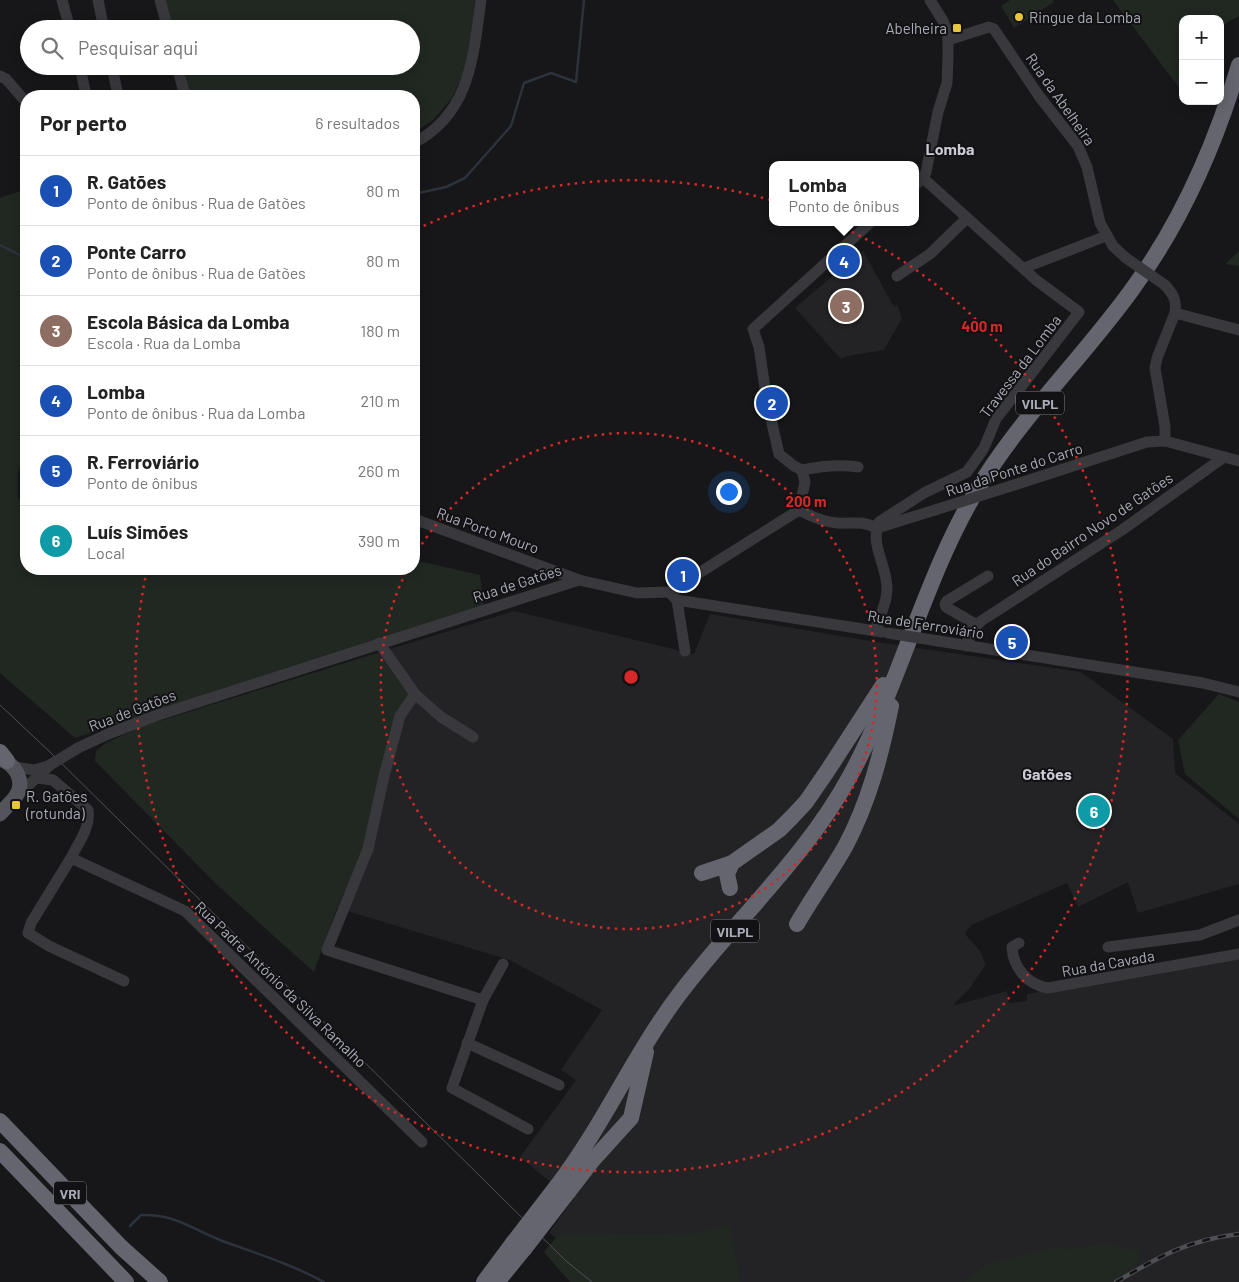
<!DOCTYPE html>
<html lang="pt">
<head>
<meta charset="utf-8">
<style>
	body { margin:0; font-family:Barlow,sans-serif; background:#f6f6f6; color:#222 }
	.controls { position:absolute; right:15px; top:15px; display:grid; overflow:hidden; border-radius:10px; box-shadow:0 2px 12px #0003 }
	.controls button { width:45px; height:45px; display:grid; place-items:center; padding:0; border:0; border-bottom:1px solid #e0e0e0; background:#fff; color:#222; font:25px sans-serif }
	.you { position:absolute; left:728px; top:491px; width:18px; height:18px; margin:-12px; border:4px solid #fff; border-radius:50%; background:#1a73e8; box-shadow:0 0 0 8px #1a73e833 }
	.badge { display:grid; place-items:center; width:32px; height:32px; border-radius:50%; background:#7b6b2f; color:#fff; font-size:16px; font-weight:700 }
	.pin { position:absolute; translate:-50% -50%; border:2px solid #fff; box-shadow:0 1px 5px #0006 }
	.popup { position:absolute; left:769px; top:161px; width:150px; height:65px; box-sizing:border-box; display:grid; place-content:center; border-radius:10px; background:#fff; filter:drop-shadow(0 1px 4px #0005); font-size:16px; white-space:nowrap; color:#767676 }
	.popup b { font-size:19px; color:#222 }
	.popup::after { content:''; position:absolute; left:50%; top:100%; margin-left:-10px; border:10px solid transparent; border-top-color:#fff }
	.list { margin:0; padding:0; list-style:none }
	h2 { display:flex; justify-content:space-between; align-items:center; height:65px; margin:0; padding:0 20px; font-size:21px }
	h2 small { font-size:16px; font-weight:400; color:#767676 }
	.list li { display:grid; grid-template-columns:32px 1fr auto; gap:15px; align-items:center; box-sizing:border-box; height:70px; padding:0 20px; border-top:1px solid #e0e0e0 }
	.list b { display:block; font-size:19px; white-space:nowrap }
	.list p { margin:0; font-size:16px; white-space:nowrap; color:#767676 }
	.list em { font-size:16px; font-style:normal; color:#767676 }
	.icon { flex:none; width:28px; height:28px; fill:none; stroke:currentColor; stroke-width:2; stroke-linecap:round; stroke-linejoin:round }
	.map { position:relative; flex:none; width:1239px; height:1282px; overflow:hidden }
	.search { position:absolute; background:#fff; box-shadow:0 2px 12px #0003; left:20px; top:20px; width:400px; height:55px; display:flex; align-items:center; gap:12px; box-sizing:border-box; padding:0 18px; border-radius:28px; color:#767676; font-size:19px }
	.panel { position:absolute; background:#fff; box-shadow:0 2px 12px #0003; left:20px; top:90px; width:400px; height:485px; border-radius:20px }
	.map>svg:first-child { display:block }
	.built { fill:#232325 }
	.green { fill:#212822 }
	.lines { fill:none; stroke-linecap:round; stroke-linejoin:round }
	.stream { stroke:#2d333c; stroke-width:2.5 }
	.minor { stroke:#38383d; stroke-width:11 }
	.major { stroke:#54555c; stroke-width:15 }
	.highway { stroke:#64656e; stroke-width:16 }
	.tram { stroke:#4f5056; stroke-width:1 }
	.rail-casing { stroke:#4f5056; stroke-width:4.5 }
	.rail { stroke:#121113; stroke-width:2.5; stroke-dasharray:8; stroke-linecap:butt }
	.minor-bridge { stroke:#38383d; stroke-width:11 }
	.highway-bridge { stroke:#64656e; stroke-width:16 }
	.ring { fill:none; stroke:#d62828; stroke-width:2.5; stroke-dasharray:2.5 5 }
	.poi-dot { fill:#e8c53f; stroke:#121113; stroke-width:2 }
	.labels { text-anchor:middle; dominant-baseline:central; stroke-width:4; stroke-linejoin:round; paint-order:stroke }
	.shield { fill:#121113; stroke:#7c7e86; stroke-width:1 }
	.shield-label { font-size:14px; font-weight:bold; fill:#a9acb8 }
	.poi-label { font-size:15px; fill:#a9acb8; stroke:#121113; text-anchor:start }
	.street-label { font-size:15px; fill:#a9acb8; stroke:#121113 }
	.neighbourhood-label { font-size:16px; font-weight:bold; fill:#cacbd4; stroke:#121113 }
	.centre { fill:#d62828; stroke:#121113; stroke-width:2.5 }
	.ring-label { font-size:15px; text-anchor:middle; font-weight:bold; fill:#d62828; stroke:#121113; stroke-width:4; stroke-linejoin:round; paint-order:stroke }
</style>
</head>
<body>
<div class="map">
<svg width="1239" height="1282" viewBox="0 0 1239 1282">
	<rect width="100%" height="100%" fill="#171618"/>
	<g class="built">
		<path d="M863 251 894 307 897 305 902 318 884 350 847 356 841 359 795 308 854 258 856 252 860 255Z"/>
		<path d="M514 611 694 654 710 614 870 641 1081 672 1173 739 1175 773 1239 824V884L1138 913 1128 882 1078 907 1067 883 971 925 965 934 980 951 986 964 970 988 952 1006 1007 991 1009 1003 1027 1001V994L1239 959V1282H616L549 1233 575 1196 550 1182 520 1157 576 1080 561 1070 602 1010 510 960 337 908 364 848 409 694 377 653Z"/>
	</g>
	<g class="green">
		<path d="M165 0H475L468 63 452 98 433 120 414 133V96H189L181 66H411V29H172Z"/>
		<path d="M1010 0H1053L1054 2 1014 28 1001 6Z"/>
		<path d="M1113 0H1239V16L1221 26 1220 30V19H1183V93Z"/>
		<path d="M26 189V440L18 474V498L26 504V569H414V560L480 575 484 607 75 738 0 673V198Z"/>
		<path d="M1239 251V266L1225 264Z"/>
		<path d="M377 653 409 694 364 848 337 908 314 972 218 886 95 761 96 751 104 744 140 727Z"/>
		<path d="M1219 694 1239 702V819L1185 774 1178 740Z"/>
		<path d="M730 1226 740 1282H570L544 1252 560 1233 646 1234 695 1233Z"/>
		<path d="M1101 1244 1137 1250 1140 1257 1132 1269 1112 1282H964L988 1264 1053 1248 1071 1249Z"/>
	</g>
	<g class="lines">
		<g class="stream">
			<path d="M414 194 446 187 465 178 511 126 524 83 551 73 576 82 584 0"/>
			<path d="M0 245 26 258"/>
			<path d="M130 1226 141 1215C175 1214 190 1228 220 1240 255 1253 291 1264 324 1282"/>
		</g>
		<g class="minor">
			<path d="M62 0 70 29"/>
			<path d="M98 0 104 29"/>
			<path d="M160 0 168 29"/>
			<path d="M948 40 989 27 994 29 1039 96 1078 146 1087 167 1100 223 1113 246 1126 258"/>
			<path d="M80 66 86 96"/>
			<path d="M112 66 118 96"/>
			<path d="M177 66 185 96"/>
			<path d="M0 76 6 79 26 102"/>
			<path d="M414 143C471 113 473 56 481 0"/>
			<path d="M915 185 923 178 926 172 938 112 947 83 948 58V33L943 21 930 0"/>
			<path d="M1024 268 1106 236"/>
			<path d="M897 276 930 254 967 218"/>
			<path d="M1165 285C1173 294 1177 300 1175 313L1157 358 1155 368 1165 427V441"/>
			<path d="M1175 313 1239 330"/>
			<path d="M802 470C821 466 839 464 858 467"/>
			<path d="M1014 485 1147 442 1165 441 1239 461"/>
			<path d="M799 510C810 516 824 522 837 523 854 524 860 520 877 528L935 510"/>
			<path d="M414 519 579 580 637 593 669 592 799 510 805 482 802 470 794 466 779 454 767 402 759 347 753 329 871 222"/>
			<path d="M669 592 677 600 882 632"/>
			<path d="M677 600 685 651"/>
			<path d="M977 625 946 607 945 604 947 601 988 576"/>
			<path d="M875 631C879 618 887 603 887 590 888 567 869 544 879 522L924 493 967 472 984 448 996 419 1079 312 1036 280 923 178"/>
			<path d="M938 641 1203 683 1239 692"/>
			<path d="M379 643 415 694 400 716 384 776 368 849 327 950 483 1000"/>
			<path d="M967 646 971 631 981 621 1122 530 1224 457"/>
			<path d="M415 694 441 717 473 737"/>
			<path d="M78 748 108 734 158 715 579 580"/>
			<path d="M15 767 34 770 48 766"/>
			<path d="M37 778 53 780 88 810C91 827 78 843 71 858L185 911 422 1142"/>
			<path d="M17 796 50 765"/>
			<path d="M71 858 31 923 28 933 49 946 124 981"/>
			<path d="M1019 943 1012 947C1013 968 1028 985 1048 988L1239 954"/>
			<path d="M1108 947 1200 935 1239 920"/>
			<path d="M503 964 483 1000 452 1088 528 1129"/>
			<path d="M467 1043 559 1085"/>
		</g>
		<path class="major" d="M0 759C15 764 26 781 16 796 12 802 5 808 0 814"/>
		<g class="highway">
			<path d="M0 752 7 761"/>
			<path d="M702 873 732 863 779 830 791 818 806 802 828 770 883 685"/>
			<path d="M730 888 727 874 732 863"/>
			<path d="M797 924C812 898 830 873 845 847 869 802 881 755 891 706"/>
			<path d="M0 1121 121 1247 160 1282"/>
			<path d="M0 1151 126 1282"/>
			<path d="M557 1186C603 1126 633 1056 678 996 734 921 805 859 850 776 902 681 925 572 983 480 1026 412 1084 356 1131 291 1181 223 1215 146 1239 65"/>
			<path d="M568 1192 592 1161 631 1118 646 1052"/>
			<path d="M484 1282 513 1243"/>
			<path d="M497 1282 524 1249"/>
		</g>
		<path class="tram" d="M0 705 51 753 566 1261 592 1282"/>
		<g class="rail-casing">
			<path id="rail" d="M1116 1282C1160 1256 1188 1240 1239 1234"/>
		</g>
		<use href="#rail" class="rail"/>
		<g class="minor-bridge">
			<path d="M1126 258 1165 285"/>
			<path d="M935 510 1014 485"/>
			<path d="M888 633 938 641"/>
			<path d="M50 765 78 748"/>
		</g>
		<g class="highway-bridge">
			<path d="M513 1243 557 1186"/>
			<path d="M524 1249 568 1192"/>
		</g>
	</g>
	<g class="ring">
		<path d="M414 557A248 248 0 1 1 407 570"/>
		<path d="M417 229A496 496 0 1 1 147 570"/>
	</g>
	<g class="poi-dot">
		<circle cx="1019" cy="17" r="5"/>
		<rect x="952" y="23" width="10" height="10" rx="2.5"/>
		<rect x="11" y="800" width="10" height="10" rx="2.5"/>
	</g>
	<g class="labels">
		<g class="shield">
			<rect x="1016" y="391.5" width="48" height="23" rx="4"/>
			<rect x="711" y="919.5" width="48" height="23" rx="4"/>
			<rect x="54" y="1181.5" width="32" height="23" rx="4"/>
		</g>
		<g class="shield-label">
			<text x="1040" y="403">VILPL</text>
			<text x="735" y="931">VILPL</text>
			<text x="70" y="1193">VRI</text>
		</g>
		<g class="poi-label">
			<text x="1029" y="17">Ringue da Lomba</text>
			<text x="947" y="28" text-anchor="end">Abelheira</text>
			<text x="26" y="796">R. Gatões<tspan x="26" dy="17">(rotunda)</tspan></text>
		</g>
		<g class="street-label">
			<text transform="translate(1061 99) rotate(55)">Rua da Abelheira</text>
			<text transform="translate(1020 366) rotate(-53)">Travessa da Lomba</text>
			<text transform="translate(1014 469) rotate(-18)">Rua da Ponte do Carro</text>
			<text transform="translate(1092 529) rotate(-34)">Rua do Bairro Novo de Gatões</text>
			<text transform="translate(488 530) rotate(20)">Rua Porto Mouro</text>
			<text transform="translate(517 583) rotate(-18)">Rua de Gatões</text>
			<text transform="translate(926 624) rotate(9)">Rua de Ferroviário</text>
			<text transform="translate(132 710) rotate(-21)">Rua de Gatões</text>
			<text transform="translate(1108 963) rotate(-10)">Rua da Cavada</text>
			<text transform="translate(281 984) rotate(44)">Rua Padre António da Silva Ramalho</text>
		</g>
		<g class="neighbourhood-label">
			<text x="950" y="148">Lomba</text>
			<text x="1047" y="773">Gatões</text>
		</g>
	</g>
	<circle cx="631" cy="677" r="8" class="centre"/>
	<g class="ring-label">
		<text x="982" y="332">400 m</text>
		<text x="806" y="507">200 m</text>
	</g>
</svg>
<div class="controls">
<button>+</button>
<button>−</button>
</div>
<div class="you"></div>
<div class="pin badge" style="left:683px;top:575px;background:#1a4fb4">1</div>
<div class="pin badge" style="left:772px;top:403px;background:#1a4fb4">2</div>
<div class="pin badge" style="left:846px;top:306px;background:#8d6e63">3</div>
<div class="pin badge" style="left:844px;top:261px;background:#1a4fb4">4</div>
<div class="popup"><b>Lomba</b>Ponto de ônibus</div>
<div class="pin badge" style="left:1012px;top:642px;background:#1a4fb4">5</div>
<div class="pin badge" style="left:1094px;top:811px;background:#0f9aa8">6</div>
<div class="search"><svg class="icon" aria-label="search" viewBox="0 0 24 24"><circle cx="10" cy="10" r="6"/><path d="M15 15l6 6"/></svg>Pesquisar aqui</div>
<section class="panel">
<h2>Por perto<small>6 resultados</small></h2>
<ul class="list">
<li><span class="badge" style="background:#1a4fb4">1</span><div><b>R. Gatões</b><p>Ponto de ônibus · Rua de Gatões</p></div><em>80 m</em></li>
<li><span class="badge" style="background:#1a4fb4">2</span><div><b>Ponte Carro</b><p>Ponto de ônibus · Rua de Gatões</p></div><em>80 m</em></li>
<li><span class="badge" style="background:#8d6e63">3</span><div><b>Escola Básica da Lomba</b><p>Escola · Rua da Lomba</p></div><em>180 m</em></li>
<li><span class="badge" style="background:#1a4fb4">4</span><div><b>Lomba</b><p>Ponto de ônibus · Rua da Lomba</p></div><em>210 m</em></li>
<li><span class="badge" style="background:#1a4fb4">5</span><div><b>R. Ferroviário</b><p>Ponto de ônibus</p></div><em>260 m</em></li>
<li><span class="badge" style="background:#0f9aa8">6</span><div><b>Luís Simões</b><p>Local</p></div><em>390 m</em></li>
</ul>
</section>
</div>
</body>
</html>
